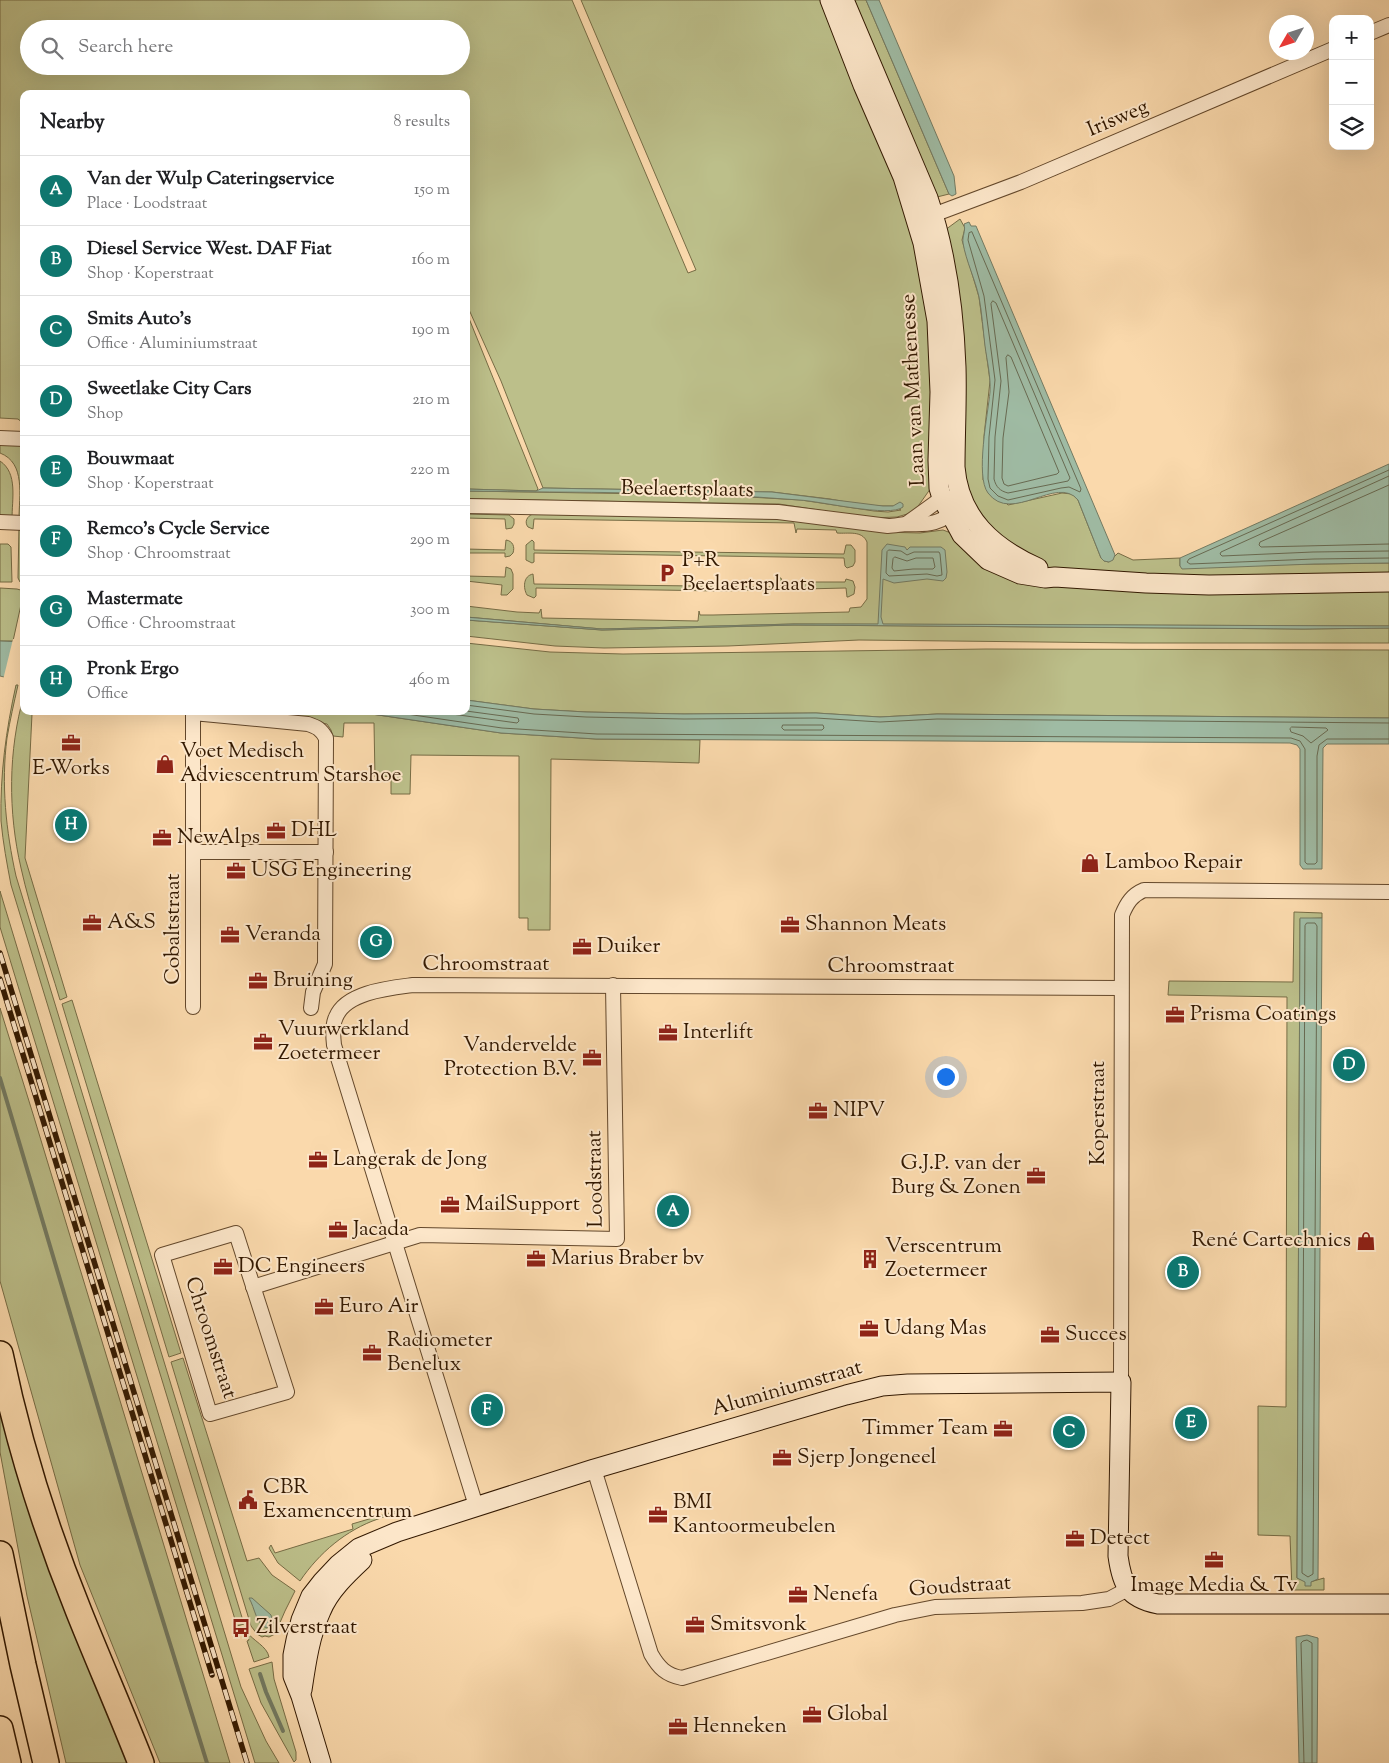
<!DOCTYPE html>
<html lang="en">
<head>
<meta charset="utf-8">
<style>
	body { margin:0; font-family:"Sorts Mill Goudy",serif; background:#f6f6f6; color:#202124 }
	.controls { position:absolute; right:15px; top:15px; display:grid; overflow:hidden; border-radius:10px; box-shadow:0 5px 20px #0002 }
	.controls button { width:45px; height:45px; display:grid; place-items:center; padding:0; border:0; border-bottom:1px solid #e0e0e0; background:#fff; color:#202124; font:25px sans-serif }
	.compass { position:absolute; left:1269px; top:15px; width:45px; height:45px; border-radius:50%; background:#fff; box-shadow:0 5px 20px #0002; rotate:231deg }
	.you { position:absolute; left:945px; top:1076px; width:18px; height:18px; margin:-12px; border:4px solid #fff; border-radius:50%; background:#1a73e8; box-shadow:0 0 0 8px #1a73e833 }
	.badge { display:grid; place-items:center; width:32px; height:32px; border-radius:50%; background:#0f766e; color:#fff; font-size:16px; font-weight:700 }
	.pin { position:absolute; translate:-50% -50%; border:2px solid #fff; box-shadow:0 1px 5px #0006 }
	.list { margin:0; padding:0; list-style:none }
	h2 { display:flex; justify-content:space-between; align-items:center; height:65px; margin:0; padding:0 20px; font-size:21px }
	h2 small { font-size:16px; font-weight:400; color:#757577 }
	.list li { display:grid; grid-template-columns:32px 1fr auto; gap:15px; align-items:center; box-sizing:border-box; height:70px; padding:0 20px; border-top:1px solid #e0e0e0 }
	.list b { display:block; font-size:19px; white-space:nowrap }
	.list p { margin:0; font-size:16px; white-space:nowrap; color:#757577 }
	.list em { font-size:16px; font-style:normal; color:#757577 }
	.icon { flex:none; width:28px; height:28px; fill:none; stroke:currentColor; stroke-width:2; stroke-linecap:round; stroke-linejoin:round }
	.map { position:relative; flex:none; width:1389px; height:1763px; overflow:hidden }
	.search { position:absolute; background:#fff; box-shadow:0 5px 20px #0002; left:20px; top:20px; width:450px; height:55px; display:flex; align-items:center; gap:12px; box-sizing:border-box; padding:0 18px; border-radius:28px; color:#757577; font-size:19px }
	.panel { position:absolute; background:#fff; box-shadow:0 5px 20px #0002; left:20px; top:90px; width:450px; height:625px; border-radius:10px }
	.map>svg:first-child { display:block }
	.green { fill:#bcbf8a; stroke:#776c45; fill-rule:evenodd }
	.water { fill:#9fbba4; stroke:#737a62 }
	.pier { fill:#fad9ac }
	.lines { fill:none; stroke-linecap:round; stroke-linejoin:round }
	.shore { stroke:#686a52; stroke-width:1 }
	.stream { stroke:#737a62; stroke-width:4 }
	.street-casing { stroke:#64482b; stroke-width:16 }
	.secondary-casing { stroke:#321800; stroke-width:21 }
	.highway-casing { stroke:#321800; stroke-width:28 }
	.street { stroke:#fce6c9; stroke-width:14 }
	.secondary { stroke:#fce6c9; stroke-width:19 }
	.highway { stroke:#fad9ac; stroke-width:25 }
	.rail-casing { stroke:#321800; stroke-width:5.5 }
	.rail { stroke:#fce6c9; stroke-width:4; stroke-dasharray:11; stroke-linecap:butt }
	.labels { text-anchor:middle; dominant-baseline:central; stroke-width:4; stroke-linejoin:round; paint-order:stroke }
	.street-label { font-size:21px; fill:#321800; stroke:#fce6c9 }
	.poi-label { font-size:21px; fill:#321800; stroke:#fce6c9; text-anchor:start }
</style>
</head>
<body>
<div class="map">
<svg width="1389" height="1763" viewBox="0 0 1389 1763">
	<rect width="100%" height="100%" fill="#fad9ac"/>
	<filter id="stains"><feTurbulence type="fractalNoise" baseFrequency=".004" numOctaves="4"/><feColorMatrix values="0 0 0 0 .2 0 0 0 0 .09 0 0 0 0 .02 0 0 0 .5 -.17"/></filter>
	<radialGradient id="worn" r=".72"><stop offset=".6" stop-color="#630" stop-opacity="0"/><stop offset="1" stop-color="#630" stop-opacity=".3"/></radialGradient>
	<g class="green">
		<path d="M0 0H572L688 273 696 270 581 0H824L905 202 915 236 935 356 933 485 914 512 897 517 871 518 779 504 466 499V491L714 495 801 500 874 511 888 512 901 510 893 506H883L863 505 830 499 772 492 543 488 501 381 466 303V94H24V424L18 419 0 418ZM29 29H461V66H29Z"/>
		<path d="M847 0H866L949 194 937 197Z"/>
		<path d="M960 219 965 228 962 240 979 297 990 381 984 436 983 480 1008 505 1062 493 1072 494 1078 500 1101 558 1104 561 1109 562 1118 553 1133 560 1180 558V566L1389 563V575L1226 579 1096 573 1050 568 1030 562 1012 553 966 499 945 230Z"/>
		<path d="M466 311 538 489 536 491 466 489Z"/>
		<path d="M0 444 19 445 24 447V519H19C19 496 26 463 0 453Z"/>
		<path d="M0 461C18 473 12 499 12 519L0 518Z"/>
		<path d="M466 514 509 515 514 519V524L512 528 506 529 505 519 466 518Z"/>
		<path d="M533 514 788 519 880 532 920 533 943 530 951 533 994 567 1389 589V626L794 624 602 629 466 617V606L517 612 539 613 541 609 542 618 698 621 699 611 700 615H713L849 612 850 608 861 607 867 599V542C862 530 848 534 837 533L836 530 797 529 796 533 794 523 534 519 533 529 528 527C524 522 527 516 533 514Z"/>
		<path d="M19 526 24 527V583L20 582 18 578Z"/>
		<path d="M506 540C513 541 515 547 513 553L510 556 505 557V553H466V549L505 550Z"/>
		<path d="M532 540 534 542V550L844 554 846 545H851L855 550V562L853 566 847 568 845 566 844 558 534 553V562L532 563 526 560V545Z"/>
		<path d="M0 544H8L11 547 12 582H0Z"/>
		<path d="M506 567 511 569 513 574V589L507 595H501L502 585 466 581V576L505 577Z"/>
		<path d="M533 574 534 584 777 587 778 578H781L782 582H845L846 579 853 581 855 587 854 594 848 597H847L846 588 720 591 536 588V596L534 598 527 595C523 588 523 576 533 574Z"/>
		<path d="M0 588 17 589 24 591 13 641H0Z"/>
		<path d="M466 620 602 630 794 625 1304 629 1389 628V643H1133L859 640 728 646 604 648 555 646 466 636Z"/>
		<path d="M466 643 550 652 623 654 986 649 1389 650V718L937 714 880 717 816 713 684 714 586 712 534 709 466 700Z"/>
		<path d="M16 685H18C14 703 10 720 7 738 1 784 6 831 16 876L244 1624 237 1626 11 885C7 864 3 843 1 821 0 774 6 730 16 685Z"/>
		<path d="M24 695V711H35L32 714 25 858 67 997 60 1000C47 956 31 913 21 868 8 812 8 751 24 695Z"/>
		<path d="M251 711H351L501 733 596 739 700 740 699 763 551 759 550 930H528V918H519V756L411 755 410 794H391V776L375 777 374 723H344L343 737 333 736 331 730 327 724Z"/>
		<path d="M0 891 241 1687 266 1741 279 1763H255L0 927Z"/>
		<path d="M1294 912 1322 913V918L1300 919 1297 1578 1310 1582 1324 1578V1590H1292L1290 1536 1258 1535V1406L1286 1407 1287 997 1168 995 1169 981 1293 982Z"/>
		<path d="M72 1000 181 1353 169 1357 62 1004Z"/>
		<path d="M0 1008 33 1114 230 1763H160L80 1565 0 1281Z"/>
		<path d="M183 1358 247 1561 259 1558 272 1575 295 1591 285 1611 275 1634 269 1637 265 1636 262 1637 257 1634 251 1626 171 1362Z"/>
		<path d="M0 1398 132 1763H66L27 1596 5 1479 0 1452Z"/>
		<path d="M410 1507C401 1513 388 1515 378 1519 346 1530 319 1553 300 1581L278 1563 269 1548 271 1545 275 1553 353 1529 352 1524Z"/>
		<path d="M246 1631C253 1641 267 1646 269 1657L254 1662 247 1641 249 1640Z"/>
		<path d="M272 1662 274 1679 296 1752V1760L294 1762 261 1703 249 1669Z"/>
	</g>
	<g class="water">
		<path d="M866 0H879L954 176 956 194 952 196 949 194Z"/>
		<path d="M969 222 971 226H976L1115 555 1113 560 1109 562 1104 561 1101 558 1078 500C1057 474 1012 525 988 493 975 476 988 414 990 392 991 377 987 361 985 346 983 330 982 313 979 297 975 279 966 261 963 243 962 236 966 231 964 224Z"/>
		<path d="M1389 464V563L1314 564 1182 569 1180 566V558Z"/>
		<path d="M543 488 772 492 883 506H893L900 502 903 504V507C890 518 820 501 799 500 689 491 577 493 466 491V489L536 491Z"/>
		<path d="M887 544 905 547 907 550 910 547H941L945 550 947 572 946 578 943 581 927 579 894 583 883 579 881 617 883 624 1389 626V628L1304 629 794 625 602 630 466 620V617L602 629 794 624H878L882 550Z"/>
		<path d="M0 641 24 642V682L0 676Z"/>
		<path d="M466 700 534 709 586 712 684 714 816 713 880 717 937 714 1389 718V744H1327L1323 748 1322 869H1303L1300 865V749L1297 745 1290 743 596 739 501 733 351 711H466Z"/>
		<path d="M1300 918H1322L1318 1579 1311 1582V1586H1305V1582L1297 1578Z"/>
		<path d="M249 1598H252L271 1615 272 1619 267 1628C256 1625 255 1608 249 1598Z"/>
		<path d="M1307 1635 1318 1638 1317 1763H1299L1296 1637Z"/>
	</g>
	<path class="pier" d="M13 639 24 640V684L3 680Z"/>
	<g class="lines">
		<g class="shore">
			<path d="M972 232 1081 489 1080 492 1069 487 1061 488 1008 500 998 496 990 488 988 479 989 437 995 380 984 296 968 240 969 233Z"/>
			<path d="M993 301 996 303 1070 478 1068 481 1008 493C1000 491 996 487 994 479L995 437 1001 381 991 304Z"/>
			<path d="M1008 355 1011 357 1059 472 1057 474 1008 486 1004 484 1002 478 1003 438 1009 392 1006 358Z"/>
			<path d="M1389 470 1189 559 1187 562 1190 564 1314 559 1389 558"/>
			<path d="M1389 476 1221 552 1220 554 1222 556 1313 552 1389 551"/>
			<path d="M1389 485 1260 542 1259 545 1261 547 1389 544"/>
			<path d="M889 550 901 551 907 555 914 552H939L940 554 942 575 937 576 927 574 889 576 886 573 887 552Z"/>
			<path d="M895 557 907 561 916 558H933L935 567 933 569H913L894 571 892 568 893 559Z"/>
			<path d="M466 705 534 714 586 717 684 719 816 718 880 722 937 719 1389 723"/>
			<path d="M386 711 502 728 597 734 1291 738 1300 741 1305 749V862L1307 864H1315L1317 862V756L1319 745 1327 739H1389"/>
			<path d="M430 711 517 723 519 721 518 718 466 711"/>
			<path d="M783 725H823L824 728 822 730H784L782 728Z"/>
			<path d="M1292 727 1326 728 1328 730 1311 743 1303 736 1291 732 1290 729Z"/>
			<path d="M1307 923H1315L1317 926 1313 1574 1308 1577 1302 1573 1305 926Z"/>
			<path d="M1304 1763 1301 1643 1303 1641 1307 1640 1312 1643V1763"/>
		</g>
		<g class="stream">
			<path d="M0 1078 128 1508 207 1763"/>
			<path d="M260 1674 266 1692 283 1731"/>
		</g>
		<g class="street-casing">
			<g id="street">
				<path d="M1370 33 1389 25"/>
				<path d="M925 218 1021 182 1333 49"/>
				<path d="M0 438 24 439"/>
				<path d="M466 506 778 512 888 526C895 526 902 524 908 524 926 525 945 524 955 507"/>
				<path d="M0 522 24 523"/>
				<path d="M906 524 942 498H950"/>
				<path d="M194 852H326"/>
				<path d="M193 1007V713L308 724C317 727 321 729 326 738L325 964 313 992 311 1008"/>
				<path d="M236 1233 287 1392 210 1414 162 1255Z"/>
				<path d="M253 1287 420 1235 617 1239 613 985"/>
				<path d="M1121 1382 1122 915C1127 903 1132 895 1144 890L1389 892"/>
				<path d="M594 1469 651 1654C659 1668 666 1675 682 1678L895 1615 935 1607 1082 1603 1109 1599 1128 1589"/>
				<path d="M476 1506 334 1045C333 1036 332 1025 336 1017 346 992 390 988 413 985L1121 988"/>
			</g>
		</g>
		<g class="secondary-casing">
			<g id="secondary">
				<path d="M830 0 863 85 903 177 923 243 937 321 940 392 938 460 939 488 942 498 962 535 988 560 1020 574 1045 578 1055 577 1146 583 1209 585 1389 582"/>
				<path d="M844 0 928 198C946 252 954 311 956 367 957 400 955 434 955 467 959 518 993 548 1038 568"/>
				<path d="M302 1690C306 1663 310 1635 321 1611 329 1591 347 1574 362 1560"/>
				<path d="M321 1763 301 1696 293 1676V1655L296 1640 301 1620 311 1596 322 1582 338 1565 359 1548 397 1532 594 1469 846 1395 882 1386 908 1384 1121 1382 1118 1556C1122 1585 1128 1598 1158 1604H1389"/>
			</g>
		</g>
		<g class="highway-casing">
			<g id="highway">
				<path d="M0 1354C18 1442 45 1528 79 1612 99 1662 121 1712 141 1763"/>
				<path d="M0 1554 23 1665 46 1763"/>
				<path d="M0 1729 8 1763"/>
			</g>
		</g>
		<use href="#street" class="street"/>
		<use href="#secondary" class="secondary"/>
		<use href="#highway" class="highway"/>
		<g class="rail-casing">
			<g id="rail">
				<path d="M0 953 247 1763"/>
				<path d="M0 979 212 1675"/>
			</g>
		</g>
		<use href="#rail" class="rail"/>
	</g>
	<defs>
		<g id="parking-bare" transform="scale(1.5)"><path d="M-3.5-5.5H1a3.5 3.5 0 0 1 0 7H-1V5.5H-3.5ZM-1-3.4V-.6H.8a1.4 1.4 0 0 0 0-2.8Z" fill="#8f2418" stroke="#fce6c9" stroke-width="2.5" paint-order="stroke"/></g>
		<g id="office-bare" transform="scale(1.5)"><path d="M-6-3h4V-5.5h4V-3h4V5H-6ZM-1-4.5V-3h2v-1.5ZM-6 0V1H6V0Z" fill="#8f2418" stroke="#fce6c9" stroke-width="2.5" paint-order="stroke"/></g>
		<g id="shop-bare" transform="scale(1.5)"><path d="M-5-2.5h2.3a2.7 3.5 0 0 1 5.4 0H5L5.5 6h-11ZM-1.5-2.5h3a1.5 2.3 0 0 0-3 0Z" fill="#8f2418" stroke="#fce6c9" stroke-width="2.5" paint-order="stroke"/></g>
		<g id="building-bare" transform="scale(1.5)"><path d="M-4-6H4V6H1V3H-1V6H-4ZM-2.5-4.3h1.7v1.8h-1.7ZM.8-4.3h1.7v1.8H.8ZM-2.5-1h1.7V.8h-1.7ZM.8-1h1.7V.8H.8Z" fill="#8f2418" stroke="#fce6c9" stroke-width="2.5" paint-order="stroke"/></g>
		<g id="civic-bare" transform="scale(1.5)"><path d="M-.6-6.5H3V-4.5H.6V-3L4-1V1h2V6H-6V1h2V-1L-.6-3ZM-1.2 2.5V6h2.4V2.5Z" fill="#8f2418" stroke="#fce6c9" stroke-width="2.5" paint-order="stroke"/></g>
		<g id="bus-bare" transform="scale(1.5)"><path d="M-5-6H5V4H4V6H2V4H-2V6H-4V4H-5ZM-3.5-4V0h7V-4ZM-3.5 1.2v1.5H-2V1.2ZM2 1.2v1.5H3.5V1.2Z" fill="#8f2418" stroke="#fce6c9" stroke-width="2.5" paint-order="stroke"/></g>
	</defs>
	<g fill-rule="evenodd">
		<use href="#parking-bare" x="667" y="573"/>
		<use href="#office-bare" x="71" y="743"/>
		<use href="#shop-bare" x="165" y="764"/>
		<use href="#office-bare" x="276" y="831"/>
		<use href="#office-bare" x="162" y="838"/>
		<use href="#shop-bare" x="1090" y="863"/>
		<use href="#office-bare" x="236" y="871"/>
		<use href="#office-bare" x="92" y="923"/>
		<use href="#office-bare" x="790" y="925"/>
		<use href="#office-bare" x="230" y="935"/>
		<use href="#office-bare" x="582" y="947"/>
		<use href="#office-bare" x="258" y="981"/>
		<use href="#office-bare" x="1175" y="1015"/>
		<use href="#office-bare" x="668" y="1033"/>
		<use href="#office-bare" x="263" y="1042"/>
		<use href="#office-bare" x="592" y="1058"/>
		<use href="#office-bare" x="818" y="1111"/>
		<use href="#office-bare" x="318" y="1160"/>
		<use href="#office-bare" x="1036" y="1176"/>
		<use href="#office-bare" x="450" y="1205"/>
		<use href="#office-bare" x="338" y="1230"/>
		<use href="#shop-bare" x="1366" y="1241"/>
		<use href="#office-bare" x="536" y="1259"/>
		<use href="#building-bare" x="870" y="1259"/>
		<use href="#office-bare" x="223" y="1267"/>
		<use href="#office-bare" x="324" y="1307"/>
		<use href="#office-bare" x="869" y="1329"/>
		<use href="#office-bare" x="1050" y="1335"/>
		<use href="#office-bare" x="372" y="1353"/>
		<use href="#office-bare" x="1003" y="1429"/>
		<use href="#office-bare" x="782" y="1458"/>
		<use href="#civic-bare" x="248" y="1500"/>
		<use href="#office-bare" x="658" y="1515"/>
		<use href="#office-bare" x="1075" y="1539"/>
		<use href="#office-bare" x="1214" y="1560"/>
		<use href="#office-bare" x="798" y="1595"/>
		<use href="#office-bare" x="695" y="1625"/>
		<use href="#bus-bare" x="241" y="1628"/>
		<use href="#office-bare" x="812" y="1715"/>
		<use href="#office-bare" x="678" y="1727"/>
	</g>
	<g class="labels">
		<g class="street-label">
			<text transform="translate(1118 119) rotate(-23)">Irisweg</text>
			<text transform="translate(914 390) rotate(-93)">Laan van Mathenesse</text>
			<text transform="translate(687 490) rotate(1)">Beelaertsplaats</text>
			<text transform="translate(174 929) rotate(-90)">Cobaltstraat</text>
			<text x="486" y="965">Chroomstraat</text>
			<text x="891" y="967">Chroomstraat</text>
			<text transform="translate(1099 1113) rotate(-90)">Koperstraat</text>
			<text transform="translate(596 1179) rotate(-91)">Loodstraat</text>
			<text transform="translate(210 1338) rotate(72)">Chroomstraat</text>
			<text transform="translate(787 1389) rotate(-16)">Aluminiumstraat</text>
			<text transform="translate(960 1587) rotate(-4)">Goudstraat</text>
		</g>
		<g class="poi-label">
			<text x="682" y="561">P+R<tspan x="682" dy="24">Beelaertsplaats</tspan></text>
			<text x="180" y="752">Voet Medisch<tspan x="180" dy="24">Adviescentrum Starshoe</tspan></text>
			<text x="71" y="769" text-anchor="middle">E-Works</text>
			<text x="291" y="831">DHL</text>
			<text x="177" y="838">NewAlps</text>
			<text x="1105" y="863">Lamboo Repair</text>
			<text x="251" y="871">USG Engineering</text>
			<text x="107" y="923">A&amp;S</text>
			<text x="805" y="925">Shannon Meats</text>
			<text x="245" y="935">Veranda</text>
			<text x="597" y="947">Duiker</text>
			<text x="273" y="981">Bruining</text>
			<text x="1190" y="1015">Prisma Coatings</text>
			<text x="278" y="1030">Vuurwerkland<tspan x="278" dy="24">Zoetermeer</tspan></text>
			<text x="683" y="1033">Interlift</text>
			<text x="577" y="1046" text-anchor="end">Vandervelde<tspan x="577" dy="24">Protection B.V.</tspan></text>
			<text x="833" y="1111">NIPV</text>
			<text x="333" y="1160">Langerak de Jong</text>
			<text x="1021" y="1164" text-anchor="end">G.J.P. van der<tspan x="1021" dy="24">Burg &amp; Zonen</tspan></text>
			<text x="465" y="1205">MailSupport</text>
			<text x="353" y="1230">Jacada</text>
			<text x="1351" y="1241" text-anchor="end">René Cartechnics</text>
			<text x="885" y="1247">Verscentrum<tspan x="885" dy="24">Zoetermeer</tspan></text>
			<text x="551" y="1259">Marius Braber bv</text>
			<text x="238" y="1267">DC Engineers</text>
			<text x="339" y="1307">Euro Air</text>
			<text x="884" y="1329">Udang Mas</text>
			<text x="1065" y="1335">Succes</text>
			<text x="387" y="1341">Radiometer<tspan x="387" dy="24">Benelux</tspan></text>
			<text x="988" y="1429" text-anchor="end">Timmer Team</text>
			<text x="797" y="1458">Sjerp Jongeneel</text>
			<text x="263" y="1488">CBR<tspan x="263" dy="24">Examencentrum</tspan></text>
			<text x="673" y="1503">BMI<tspan x="673" dy="24">Kantoormeubelen</tspan></text>
			<text x="1090" y="1539">Detect</text>
			<text x="1214" y="1586" text-anchor="middle">Image Media &amp; Tv</text>
			<text x="813" y="1595">Nenefa</text>
			<text x="710" y="1625">Smitsvonk</text>
			<text x="256" y="1628">Zilverstraat</text>
			<text x="827" y="1715">Global</text>
			<text x="693" y="1727">Henneken</text>
		</g>
	</g>
	<rect width="100%" height="100%" filter="url(#stains)"/>
	<rect width="100%" height="100%" fill="url(#worn)"/>
</svg>
<div class="controls">
<button>+</button>
<button>−</button>
<button><svg class="icon" aria-label="layers" viewBox="0 0 24 24"><path d="M12 4l9 5-9 5-9-5zM3 14l9 5 9-5"/></svg></button>
</div>
<svg class="compass" viewBox="-18 -18 36 36"><path d="M0-13l5 13h-10z" fill="#e53935"/><path d="M0 13l5-13h-10z" fill="#757577"/></svg>
<div class="you"></div>
<div class="pin badge" style="left:673px;top:1211px">A</div>
<div class="pin badge" style="left:1183px;top:1272px">B</div>
<div class="pin badge" style="left:1069px;top:1432px">C</div>
<div class="pin badge" style="left:1349px;top:1065px">D</div>
<div class="pin badge" style="left:1191px;top:1423px">E</div>
<div class="pin badge" style="left:487px;top:1410px">F</div>
<div class="pin badge" style="left:376px;top:942px">G</div>
<div class="pin badge" style="left:71px;top:825px">H</div>
<div class="search"><svg class="icon" aria-label="search" viewBox="0 0 24 24"><circle cx="10" cy="10" r="6"/><path d="M15 15l6 6"/></svg>Search here</div>
<section class="panel">
<h2>Nearby<small>8 results</small></h2>
<ul class="list">
<li><span class="badge">A</span><div><b>Van der Wulp Cateringservice</b><p>Place · Loodstraat</p></div><em>150 m</em></li>
<li><span class="badge">B</span><div><b>Diesel Service West. DAF Fiat</b><p>Shop · Koperstraat</p></div><em>160 m</em></li>
<li><span class="badge">C</span><div><b>Smits Auto's</b><p>Office · Aluminiumstraat</p></div><em>190 m</em></li>
<li><span class="badge">D</span><div><b>Sweetlake City Cars</b><p>Shop</p></div><em>210 m</em></li>
<li><span class="badge">E</span><div><b>Bouwmaat</b><p>Shop · Koperstraat</p></div><em>220 m</em></li>
<li><span class="badge">F</span><div><b>Remco's Cycle Service</b><p>Shop · Chroomstraat</p></div><em>290 m</em></li>
<li><span class="badge">G</span><div><b>Mastermate</b><p>Office · Chroomstraat</p></div><em>300 m</em></li>
<li><span class="badge">H</span><div><b>Pronk Ergo</b><p>Office</p></div><em>460 m</em></li>
</ul>
</section>
</div>
</body>
</html>
